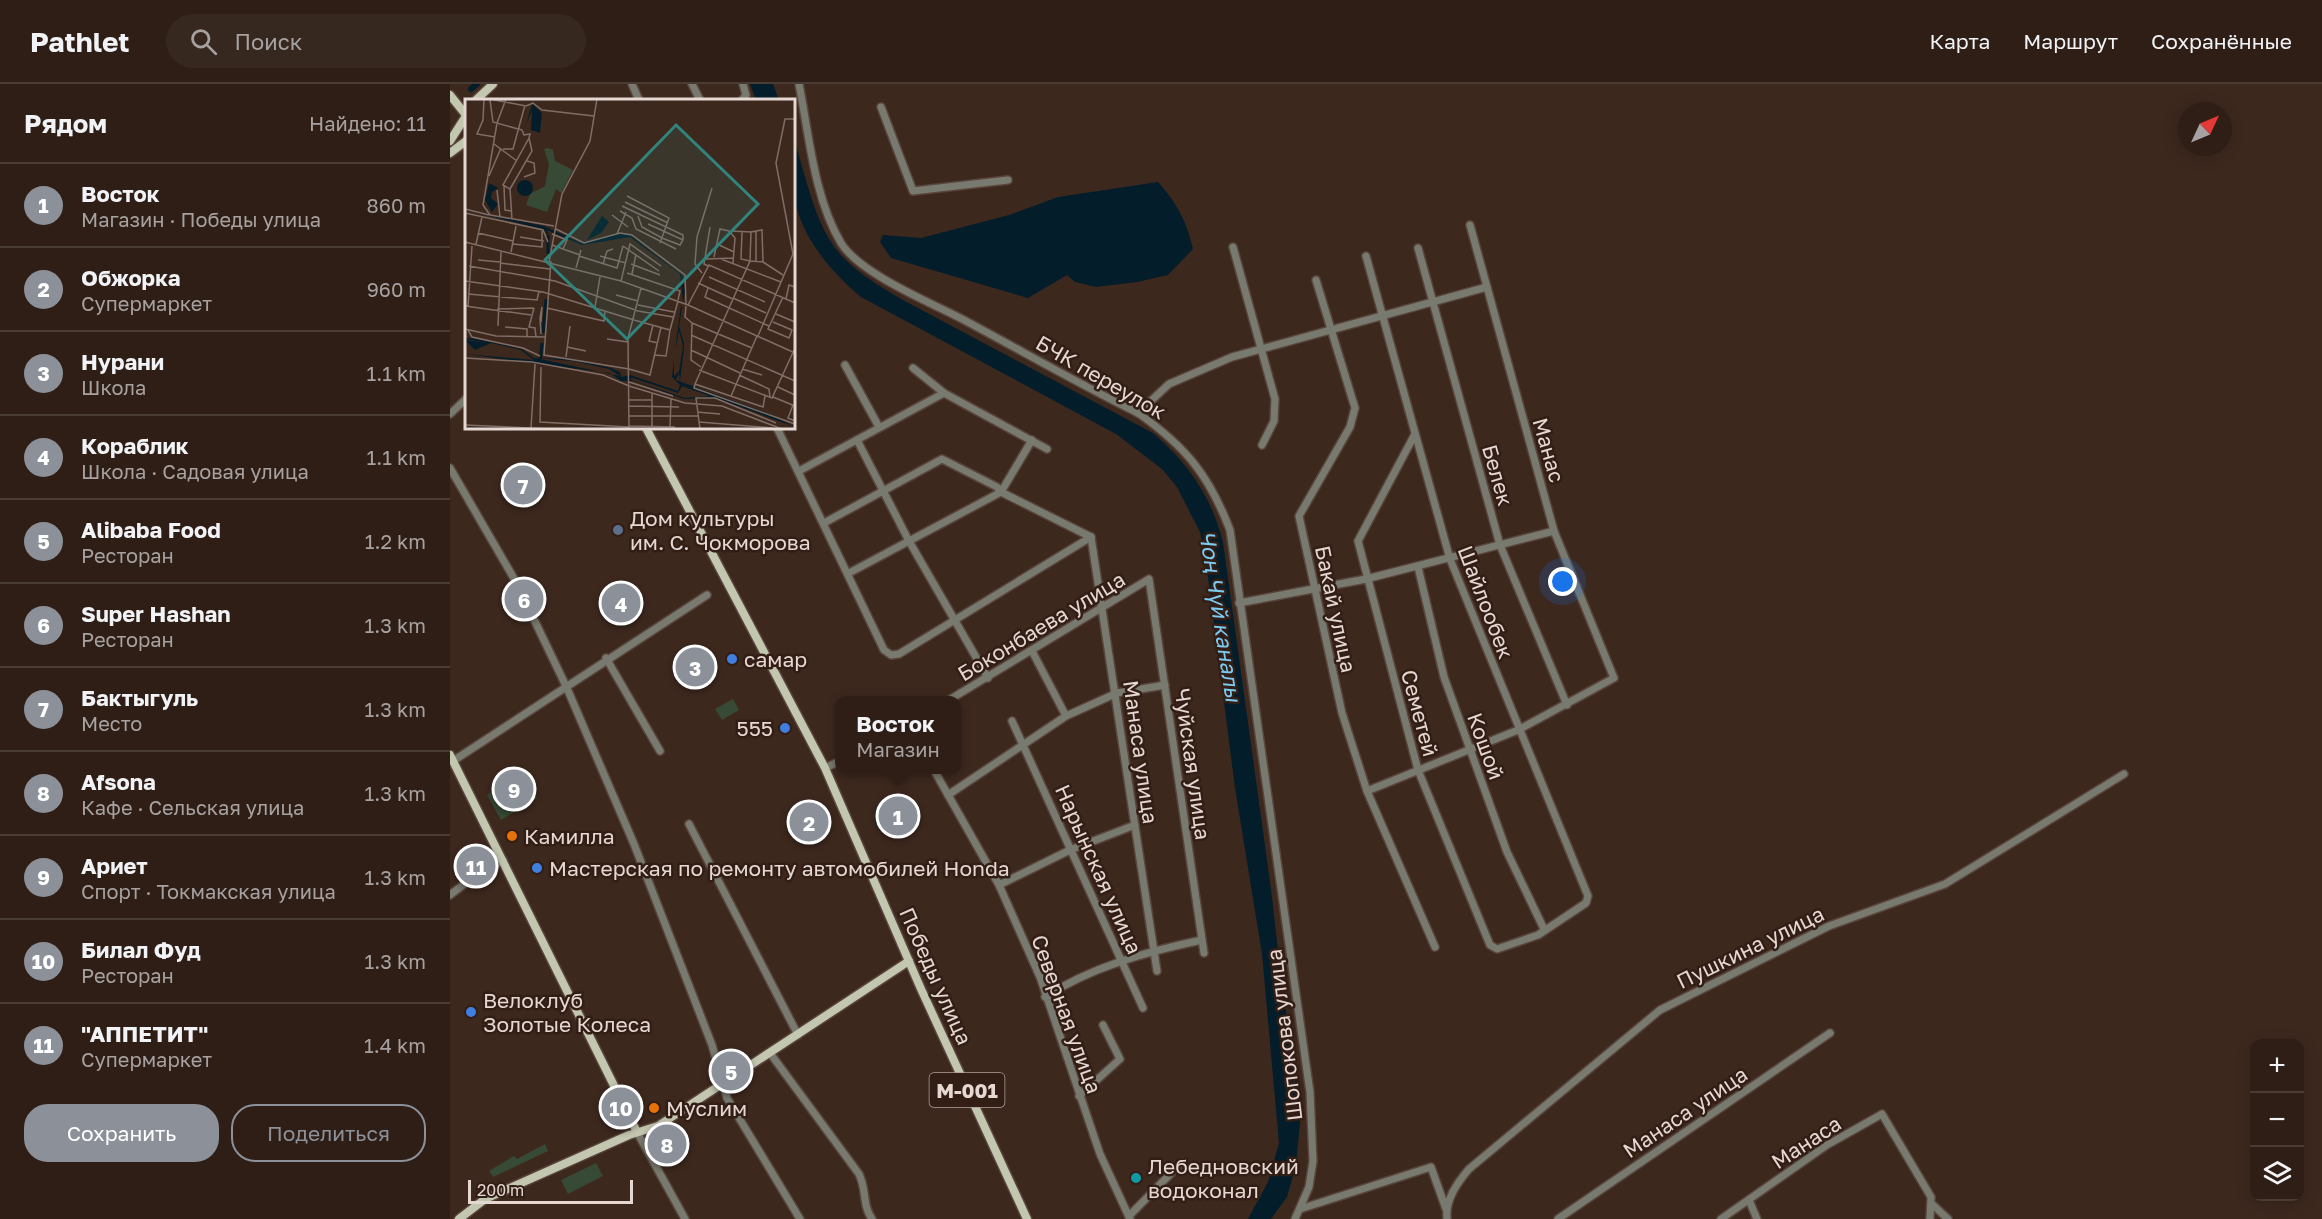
<!DOCTYPE html>
<html lang="ru">
<head>
<meta charset="utf-8">
<style>
	body { margin:0; font-family:"Golos Text",sans-serif; background:#36271f; color:#f1f3f6 }
	.controls { position:absolute; right:18px; bottom:18px; display:grid; overflow:hidden; border-radius:12px; box-shadow:0 3px 15px #0003 }
	.controls button { width:54px; height:54px; display:grid; place-items:center; padding:0; border:0; border-bottom:2px solid #493c35; background:#2e1e16; color:#f1f3f6; font:30px sans-serif }
	.compass { position:absolute; left:1728px; top:18px; width:54px; height:54px; border-radius:50%; background:#2e1e16; box-shadow:0 3px 15px #0003; rotate:46deg }
	.scale { position:absolute; left:18px; bottom:15px; width:165px; box-sizing:border-box; padding-left:6px; border:3px solid #e5d7d1; border-top:0; font-size:16px; line-height:21px; white-space:nowrap; color:#e5d7d1; -webkit-text-stroke:4px #321e15; paint-order:stroke }
	.you { position:absolute; left:1113px; top:498px; width:21px; height:21px; margin:-15px; border:4px solid #fff; border-radius:50%; background:#1a73e8; box-shadow:0 0 0 9px #1a73e833 }
	.badge { display:grid; place-items:center; width:39px; height:39px; border-radius:50%; background:#8c9099; color:#fff; font-size:20px; font-weight:700 }
	.pin { position:absolute; translate:-50% -50%; border:3px solid #fff; box-shadow:0 2px 6px #0006 }
	.popup { position:absolute; left:385px; top:612px; width:126px; height:78px; box-sizing:border-box; display:grid; place-content:center; border-radius:12px; background:#2e1e16; filter:drop-shadow(0 2px 4px #0005); font-size:20px; white-space:nowrap; color:#a7a2a1 }
	.popup b { font-size:22px; color:#f1f3f6 }
	.popup::after { content:''; position:absolute; left:50%; top:100%; margin-left:-12px; border:12px solid transparent; border-top-color:#2e1e16 }
	.list { margin:0; padding:0; list-style:none }
	h2 { display:flex; justify-content:space-between; align-items:center; height:78px; margin:0; padding:0 24px; font-size:26px }
	h2 small { font-size:20px; font-weight:400; color:#a7a2a1 }
	.list li { display:grid; grid-template-columns:39px 1fr auto; gap:18px; align-items:center; box-sizing:border-box; height:84px; padding:0 24px; border-top:2px solid #493c35 }
	.list b { display:block; font-size:22px; white-space:nowrap }
	.list p { margin:0; font-size:20px; white-space:nowrap; color:#a7a2a1 }
	.list em { font-size:20px; font-style:normal; color:#a7a2a1 }
	.actions { display:flex; gap:12px; padding:18px 24px }
	.actions a { flex:1; padding:14px 0; border:2px solid #8c9099; border-radius:24px; text-align:center; font-size:21px; color:#8c9099 }
	.actions .main { background:#8c9099; color:#fff }
	.icon { flex:none; width:33px; height:33px; fill:none; stroke:currentColor; stroke-width:2; stroke-linecap:round; stroke-linejoin:round }
	.map { position:relative; flex:none; width:1872px; height:1135px; overflow:hidden }
	header { display:flex; align-items:center; gap:36px; box-sizing:border-box; height:84px; padding:0 30px; background:#2e1e16; border-bottom:2px solid #493c35 }
	header strong { font-size:28px }
	nav { display:flex; gap:33px; margin-inline-start:auto; font-size:21px }
	.search { width:420px; height:54px; background:#36271f; display:flex; align-items:center; gap:15px; box-sizing:border-box; padding:0 21px; border-radius:33px; color:#a7a2a1; font-size:22px }
	main { display:flex }
	aside { flex:1; background:#2e1e16 }
	.map>svg:first-child { display:block }
	.green { fill:#364a35 }
	.water { fill:#031e2a }
	.lines { fill:none; stroke-linecap:round; stroke-linejoin:round }
	.canal { stroke:#031e2a; stroke-width:6 }
	.minor-casing { stroke:#58443b; stroke-width:10 }
	.major-casing { stroke:#58443b; stroke-width:11 }
	.minor { stroke:#787a6f; stroke-width:7 }
	.major { stroke:#c3c7b0; stroke-width:8 }
	.service-dot { fill:#5c6f8a; stroke:#321e15; stroke-width:2 }
	.shop-dot { fill:#3f7fe0; stroke:#321e15; stroke-width:2 }
	.food-dot { fill:#e8710a; stroke:#321e15; stroke-width:2 }
	.culture-dot { fill:#0f9aa8; stroke:#321e15; stroke-width:2 }
	.labels { text-anchor:middle; dominant-baseline:central; stroke-width:5; stroke-linejoin:round; paint-order:stroke }
	.shield { fill:#321e15; stroke:#afa099; stroke-width:1.5 }
	.shield-label { font-size:20px; font-weight:bold; fill:#e5d7d1 }
	.street-label { font-size:21px; fill:#e5d7d1; stroke:#321e15 }
	.poi-label { font-size:21px; fill:#e5d7d1; stroke:#321e15; text-anchor:start }
	.water-label { font-size:22px; font-style:italic; fill:#7bcbf3; stroke:#321e15 }
	.inset-river { fill:none; stroke:#031e2a; stroke-width:3 }
	.inset-road { fill:none; stroke:#806e66; stroke-width:1.5 }
	.view { fill:#2f857d; fill-opacity:0.15; stroke:#2f857d; stroke-width:3 }
	.inset-edge { fill:none; stroke:#e5d7d1; stroke-width:3 }
</style>
</head>
<body>
<header>
<strong>Pathlet</strong>
<div class="search"><svg class="icon" aria-label="search" viewBox="0 0 24 24"><circle cx="10" cy="10" r="6"/><path d="M15 15l6 6"/></svg>Поиск</div>
<nav><a>Карта</a><a>Маршрут</a><a>Сохранённые</a></nav>
</header>
<main>
<aside>
<h2>Рядом<small>Найдено: 11</small></h2>
<ul class="list">
<li><span class="badge">1</span><div><b>Восток</b><p>Магазин · Победы улица</p></div><em>860 m</em></li>
<li><span class="badge">2</span><div><b>Обжорка</b><p>Супермаркет</p></div><em>960 m</em></li>
<li><span class="badge">3</span><div><b>Нурани</b><p>Школа</p></div><em>1.1 km</em></li>
<li><span class="badge">4</span><div><b>Кораблик</b><p>Школа · Садовая улица</p></div><em>1.1 km</em></li>
<li><span class="badge">5</span><div><b>Alibaba Food</b><p>Ресторан</p></div><em>1.2 km</em></li>
<li><span class="badge">6</span><div><b>Super Hashan</b><p>Ресторан</p></div><em>1.3 km</em></li>
<li><span class="badge">7</span><div><b>Бактыгуль</b><p>Место</p></div><em>1.3 km</em></li>
<li><span class="badge">8</span><div><b>Afsona</b><p>Кафе · Сельская улица</p></div><em>1.3 km</em></li>
<li><span class="badge">9</span><div><b>Ариет</b><p>Спорт · Токмакская улица</p></div><em>1.3 km</em></li>
<li><span class="badge">10</span><div><b>Билал Фуд</b><p>Ресторан</p></div><em>1.3 km</em></li>
<li><span class="badge">11</span><div><b>&quot;АППЕТИТ&quot;</b><p>Супермаркет</p></div><em>1.4 km</em></li>
</ul>
<div class="actions"><a class="main">Сохранить</a><a>Поделиться</a></div>
</aside>
<div class="map">
<svg width="1872" height="1135" viewBox="0 0 1872 1135">
	<rect width="100%" height="100%" fill="#3d281e"/>
	<g class="green">
		<path d="M283 615 289 626 272 636 265 625Z"/>
		<path d="M70 682 87 714 51 736 37 711 55 699 52 691Z"/>
		<path d="M95 1060 98 1067 43 1093 39 1087 64 1072 67 1075Z"/>
		<path d="M146 1079 153 1092 118 1110 111 1096Z"/>
	</g>
	<g class="water">
		<path d="M300 0H323L329 16H306Z"/>
		<path d="M344 56C357 94 364 141 391 171 408 190 430 202 451 215L703 349C739 380 761 412 773 458L821 805 833 910 852 1017 846 1081 837 1113 821 1135H798L818 1098 829 1059 812 870 785 704 755 470 750 448 727 403 712 385 666 350 411 213C381 188 351 153 344 113 340 95 343 74 344 56Z"/>
		<path d="M708 98C727 119 737 138 743 165L718 191 687 198 646 203 625 198 617 191 578 214 441 174 430 158 433 151 471 154 559 131 608 113Z"/>
	</g>
	<g class="lines">
		<path class="canal" d="M21 5 27 0"/>
		<g class="minor-casing">
			<g id="minor">
				<path d="M182 0 189 16"/>
				<path d="M242 0 250 16"/>
				<path d="M349 0C359 50 364 114 391 159 410 190 482 219 514 236 572 267 629 300 688 329 736 363 759 391 780 446L860 1008 863 1077 859 1103 845 1135"/>
				<path d="M292 16 296 11 293 0"/>
				<path d="M431 23 463 107 558 96"/>
				<path d="M783 163 825 315 824 337 812 361"/>
				<path d="M968 164 1050 461 1117 621"/>
				<path d="M916 172 1000 475 1138 812 1136 819 1088 851 1047 865 1040 861 968 686 908 457 965 350"/>
				<path d="M866 196 905 324 900 343 849 432 892 629 917 707 985 863"/>
				<path d="M395 281 429 343"/>
				<path d="M463 284 494 309 597 365"/>
				<path d="M688 329 719 300 782 273 1037 203"/>
				<path d="M0 330 16 315"/>
				<path d="M327 344 434 566 441 571 449 570 641 453"/>
				<path d="M407 356 459 457 538 594"/>
				<path d="M582 356 551 408 641 453"/>
				<path d="M0 384 66 498 116 602 184 760 262 961 277 1014 350 1135"/>
				<path d="M349 387 494 309"/>
				<path d="M374 439 492 375 547 403 551 408 399 489"/>
				<path d="M641 453 707 887"/>
				<path d="M968 483 994 593 1057 768 1094 845"/>
				<path d="M789 519 916 495 1104 447"/>
				<path d="M582 567 616 632"/>
				<path d="M156 574 210 667"/>
				<path d="M499 616 699 495 754 869"/>
				<path d="M562 637 693 924"/>
				<path d="M3 677 257 511"/>
				<path d="M375 684 390 677"/>
				<path d="M484 686 549 801 590 893 650 1070 680 1135"/>
				<path d="M917 707 1068 646 1164 594 1104 447 1020 141"/>
				<path d="M498 711 616 632 667 609 715 601"/>
				<path d="M239 740 348 951"/>
				<path d="M549 801 620 766 685 741"/>
				<path d="M0 811 21 795 53 776"/>
				<path d="M595 913C641 883 699 867 752 856"/>
				<path d="M320 969 409 1090C417 1106 412 1121 422 1135"/>
				<path d="M629 1012 670 975 653 941"/>
				<path d="M187 1048 235 1135"/>
				<path d="M1299 1116 1307 1135"/>
				<path d="M1483 1121 1498 1135"/>
				<path d="M850 1125 981 1083 996 1125"/>
				<path d="M679 1132 732 1078"/>
				<path d="M997 1135C995 1116 1007 1099 1019 1085L1210 926 1379 842 1495 800 1674 690"/>
				<path d="M1108 1135 1380 949"/>
				<path d="M1271 1135 1377 1061 1432 1030 1481 1113 1480 1135"/>
			</g>
		</g>
		<g class="major-casing">
			<g id="major">
				<path d="M0 11 16 31"/>
				<path d="M26 16 43 0"/>
				<path d="M0 57 16 32"/>
				<path d="M0 69 16 57"/>
				<path d="M196 344 375 684 471 905 577 1135"/>
				<path d="M0 671 187 1048"/>
				<path d="M9 1135 35 1115 179 1051 208 1042 459 877"/>
			</g>
		</g>
		<use href="#minor" class="minor"/>
		<use href="#major" class="major"/>
	</g>
	<circle class="service-dot" cx="168" cy="446" r="6"/>
	<g class="shop-dot">
		<circle cx="282" cy="575" r="6"/>
		<circle cx="335" cy="644" r="6"/>
		<circle cx="87" cy="784" r="6"/>
		<circle cx="21" cy="928" r="6"/>
	</g>
	<g class="food-dot">
		<circle cx="62" cy="752" r="6"/>
		<circle cx="204" cy="1024" r="6"/>
	</g>
	<circle class="culture-dot" cx="686" cy="1094" r="6"/>
	<g class="labels">
		<rect class="shield" x="479.5" y="989" width="75" height="34" rx="4.5"/>
		<g class="shield-label">
			<text x="517" y="1006">М-001</text>
		</g>
		<g class="street-label">
			<text transform="translate(651 293) rotate(30)">БЧК переулок</text>
			<text transform="translate(1099 366) rotate(74)">Манас</text>
			<text transform="translate(1048 391) rotate(74)">Белек</text>
			<text transform="translate(1036 518) rotate(69)">Шайлообек</text>
			<text transform="translate(886 525) rotate(78)">Бакай улица</text>
			<text transform="translate(591 542) rotate(-31)">Боконбаева улица</text>
			<text transform="translate(970 629) rotate(75)">Семетей</text>
			<text transform="translate(1036 662) rotate(70)">Кошой</text>
			<text transform="translate(691 668) rotate(82)">Манаса улица</text>
			<text transform="translate(743 680) rotate(82)">Чуйская улица</text>
			<text transform="translate(649 785) rotate(66)">Нарынская улица</text>
			<text transform="translate(1300 863) rotate(-26)">Пушкина улица</text>
			<text transform="translate(486 892) rotate(66)">Победы улица</text>
			<text transform="translate(617 930) rotate(70)">Северная улица</text>
			<text transform="translate(834 951) rotate(-97)">Шопокова улица</text>
			<text transform="translate(1235 1028) rotate(-34)">Манаса улица</text>
			<text transform="translate(1356 1058) rotate(-33)">Манаса</text>
		</g>
		<g class="poi-label">
			<text x="180" y="434">Дом культуры<tspan x="180" dy="24">им. С. Чокморова</tspan></text>
			<text x="294" y="575">самар</text>
			<text x="323" y="644" text-anchor="end">555</text>
			<text x="74" y="752">Камилла</text>
			<text x="99" y="784">Мастерская по ремонту автомобилей Honda</text>
			<text x="33" y="916">Велоклуб<tspan x="33" dy="24">Золотые Колеса</tspan></text>
			<text x="216" y="1024">Муслим</text>
			<text x="698" y="1082">Лебедновский<tspan x="698" dy="24">водоконал</tspan></text>
		</g>
		<g class="water-label">
			<text transform="translate(771 532) rotate(81)">Чоң Чүй каналы</text>
		</g>
	</g>
	<g transform="translate(15 15)">
		<rect width="330" height="330" fill="#3d281e"/>
		<path d="M83 49 88 51 90 62 108 71 96 94 91 90 82 113 61 106 65 95 80 87 84 65 79 50Z" fill="#364a35"/>
		<path d="M67 5 77 14 75 34 66 31 67 11 61 26ZM52 89a8 8 0 1 1 16 0a8 8 0 1 1-16 0ZM24 84 33 89 27 93 26 99 33 105 27 113 20 101ZM0 111 79 127 116 144 155 135 165 136 217 176 220 192 218 203 215 175 165 138 117 146 82 131 84 137 78 130ZM137 117 144 123 136 134 122 141ZM216 206 217 209 214 228 219 244V249L215 282 214 274 211 281 302 314 330 328 251 299 219 300 169 282H156L145 274 0 255 69 261 56 251 26 244 10 251 0 241 22 244 0 240 7 239 57 250 69 259 106 260 146 269 155 273 156 278 165 276 213 292 215 286 207 278 209 260V277L214 272 218 247 214 232 210 252ZM70 259 108 262 144 270 155 277ZM168 279 213 294 217 287 245 297 220 299 164 280Z" fill="#031e2a" fill-rule="evenodd"/>
		<path class="inset-river" d="M83 155V136M78 234 81 200M75 264 77 244"/>
		<path class="inset-road" d="M19 0 18 21 12 35 30 38M25 0 61 7 68 4 77 11 129 17M41 0 32 24 18 106 25 116 89 127M25 1 28 23 57 31 59 36 65 35 64 39M29 45 52 62M38 50H48L60 6M24 77 36 49M59 78 70 74 69 64 62 62M39 87 40 111 46 112M45 90 67 52 64 39 38 86 45 90 47 120M32 91 35 118M162 97 204 119 195 144M160 103 203 124M157 107 218 136V141M0 110 24 116M155 112 167 119 171 130 211 150M0 114 78 131 83 143M147 116 163 128M173 117 177 128 197 139 215 146 218 141M183 125 218 141M91 130 119 144 155 134 167 136 220 176 221 205M266 132 286 133M277 133 276 160 285 162M13 134 48 142M87 135 102 141 98 150M152 135 161 113M55 138 79 142M0 143 156 182 223 206 330 254M11 145 17 118M48 145 77 148V132M252 145 269 153M87 146 115 156M158 147 194 172M46 153 51 127M114 157 152 169 158 147M135 157 161 164M249 158 255 130 264 132 270 139 268 164M240 160 269 159M256 160 316 183M13 161 35 163M86 162 79 256 164 270M84 163 97 95 125 42 132 0M291 163V132M298 163 318 176M35 164 85 170M138 165 142 152 148 150M166 165 195 176M4 167 90 182 173 212 208 218M243 167 239 165 245 128M111 169 116 151M162 174 215 192 213 201M237 174 230 165 232 138 247 89M167 175 171 155M244 178 300 203M0 182 78 193 169 221M156 182 165 145 196 167M233 184 268 200M243 189 240 198 304 227M3 195 72 201 74 192M151 196 173 202M268 199 301 214M321 200 324 186 330 188M173 206 209 213M223 206 244 166 330 204M0 207 66 216M221 207 220 218 227 224 226 261 236 268M3 208 7 147M130 208 135 178M69 209 64 228 70 229 71 238M82 209 139 222 140 212M32 210 69 209M311 215 330 223M169 221 205 231 213 202M308 223 327 231 324 239 303 230 318 198M227 224 287 249M188 226 184 242 193 244M33 227 36 153M40 228 62 230V238M0 230 31 237 80 238M3 231 7 238 58 249 75 257M76 235 75 219 77 208 76 223M226 236 330 282M293 237 328 155 311 64 320 20H330M142 240 163 243M102 248 121 252M226 251 275 274M190 256 201 257 205 231M101 258 105 227M0 259 67 263 138 276 164 287M76 268 75 323 164 328M164 270 185 276 196 228M277 270 297 276M234 271 307 299 330 249M274 276 304 290 305 298M164 283 208 297M230 285 285 162 286 133 297 131 298 163 285 162M230 285 229 289 330 325M230 285 298 308 300 297M164 287 220 304 257 307 317 330M313 288 330 296M187 294V327M266 297 292 237M308 298 330 307M164 301H187M328 306 323 319 330 322M164 307 214 308M232 313 255 315M164 317H233M234 323 308 329M0 326 87 330M164 327 210 328M205 328 206 300M66 329 70 265M164 330 163 239 176 189M235 330 231 299H250L311 324"/>
		<path class="view" d="M211 26 293 105 162 240 80 161Z"/>
		<rect width="330" height="330" class="inset-edge"/>
	</g>
</svg>
<div class="controls">
<button>+</button>
<button>−</button>
<button><svg class="icon" aria-label="layers" viewBox="0 0 24 24"><path d="M12 4l9 5-9 5-9-5zM3 14l9 5 9-5"/></svg></button>
</div>
<svg class="compass" viewBox="-18 -18 36 36"><path d="M0-13l5 13h-10z" fill="#e53935"/><path d="M0 13l5-13h-10z" fill="#a7a2a1"/></svg>
<div class="scale">200 m</div>
<div class="you"></div>
<div class="pin badge" style="left:448px;top:732px">1</div>
<div class="popup"><b>Восток</b>Магазин</div>
<div class="pin badge" style="left:359px;top:738px">2</div>
<div class="pin badge" style="left:245px;top:583px">3</div>
<div class="pin badge" style="left:171px;top:519px">4</div>
<div class="pin badge" style="left:281px;top:987px">5</div>
<div class="pin badge" style="left:74px;top:515px">6</div>
<div class="pin badge" style="left:73px;top:401px">7</div>
<div class="pin badge" style="left:217px;top:1060px">8</div>
<div class="pin badge" style="left:64px;top:705px">9</div>
<div class="pin badge" style="left:171px;top:1023px">10</div>
<div class="pin badge" style="left:26px;top:782px">11</div>
</div>
</main>
</body>
</html>
